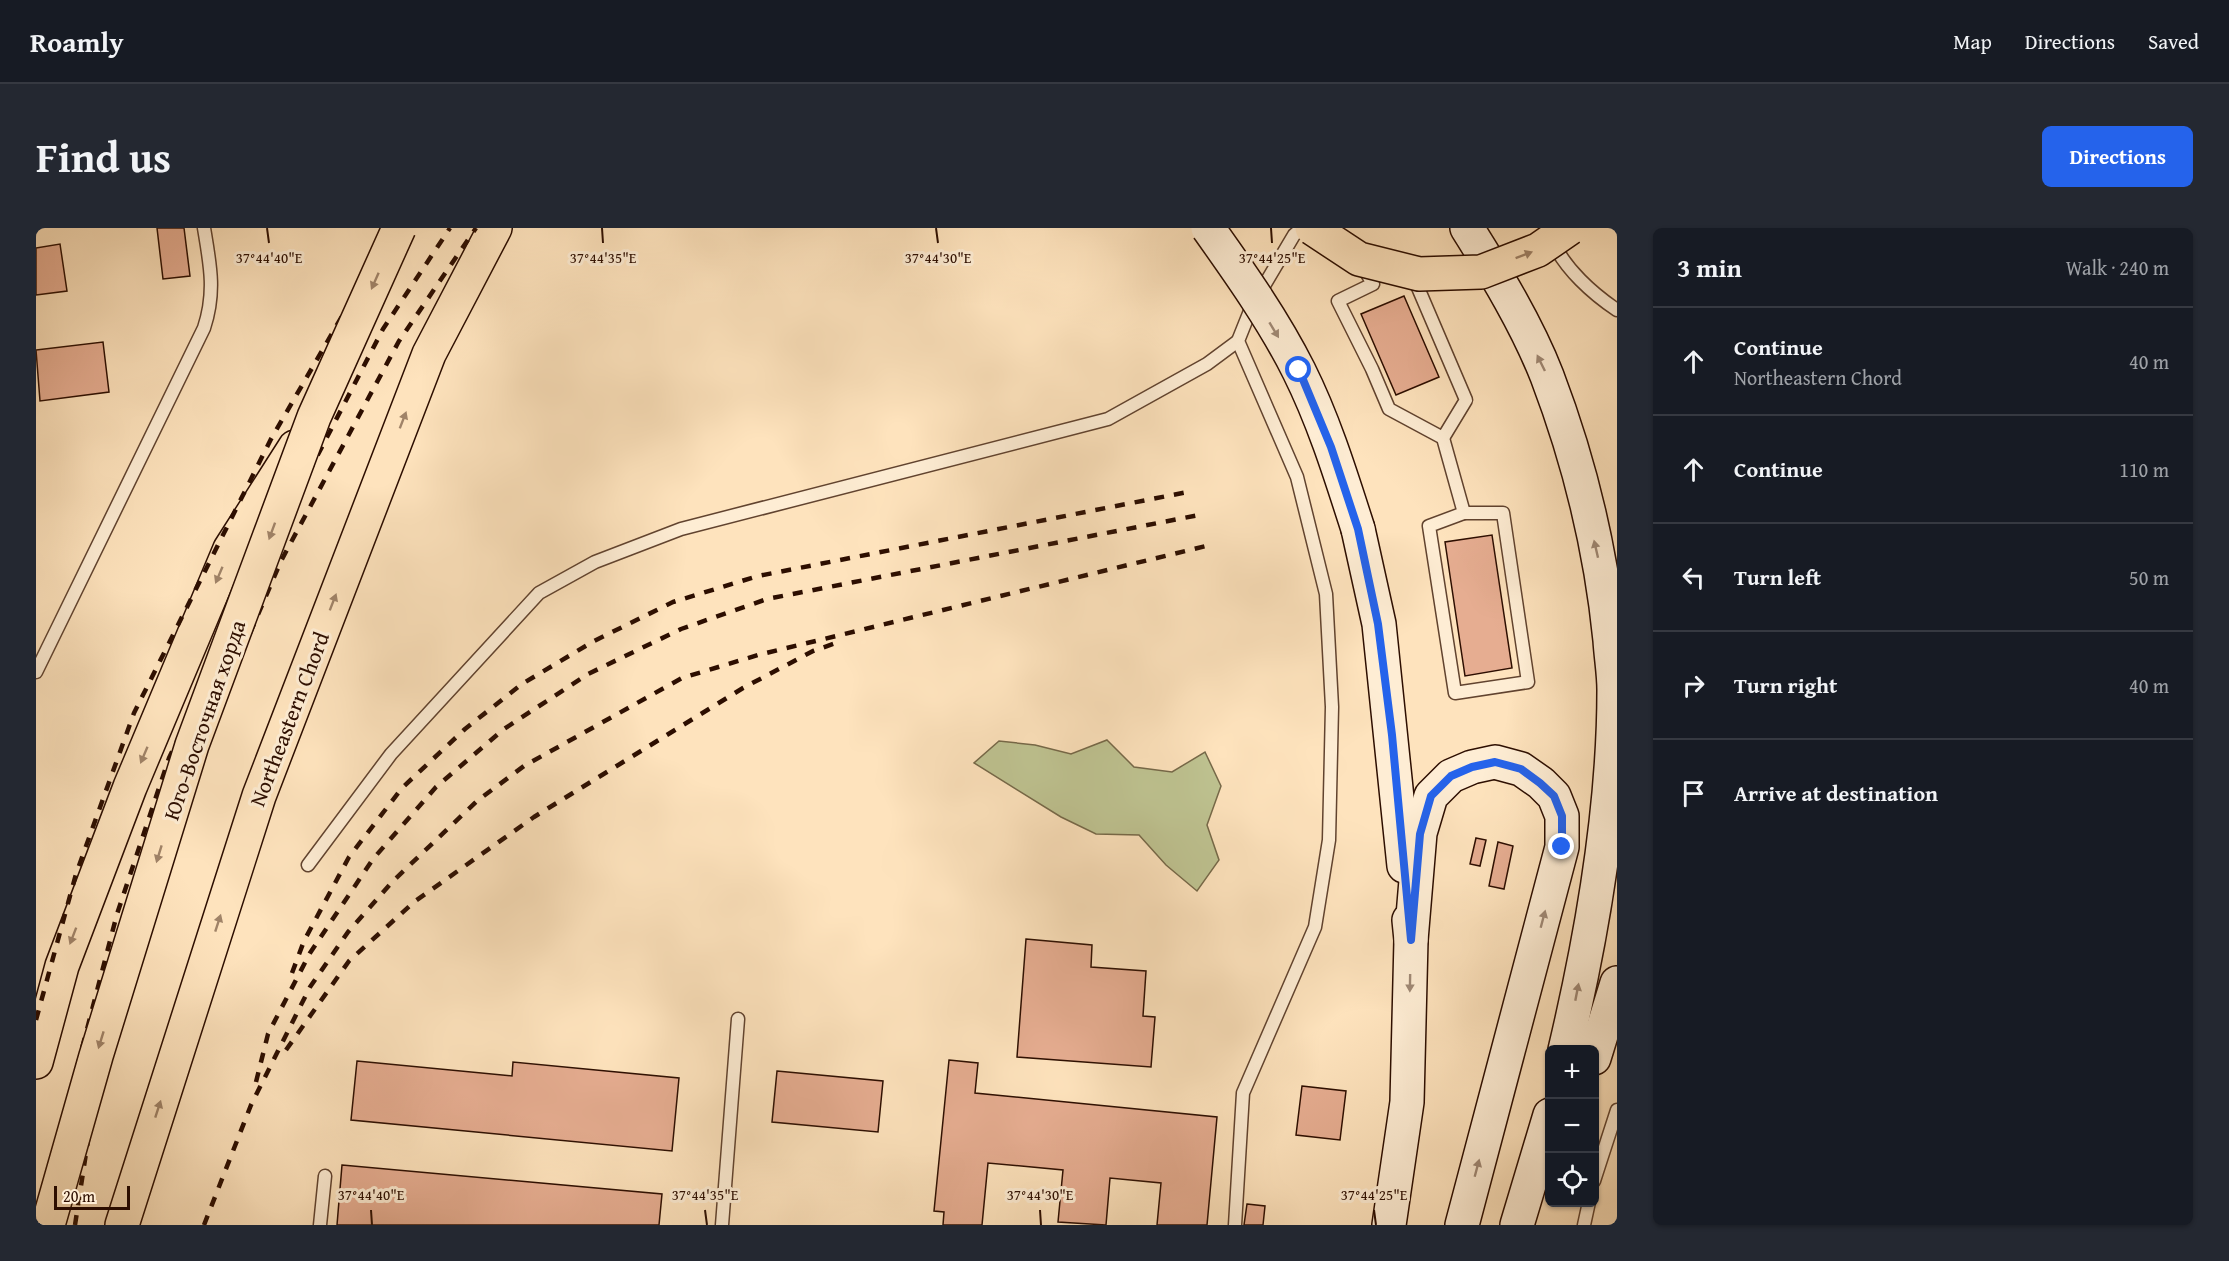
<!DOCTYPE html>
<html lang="en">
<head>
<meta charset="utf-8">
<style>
	body { margin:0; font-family:"Gentium Book Plus",serif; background:#242831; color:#f1f3f6 }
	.controls { position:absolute; right:18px; bottom:18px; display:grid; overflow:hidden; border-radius:9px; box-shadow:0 2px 4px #0004 }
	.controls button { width:54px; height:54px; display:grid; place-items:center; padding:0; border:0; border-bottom:2px solid #363941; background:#171b24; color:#f1f3f6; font:30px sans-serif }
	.scale { position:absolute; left:18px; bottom:15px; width:76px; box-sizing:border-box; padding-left:6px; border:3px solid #2d0e00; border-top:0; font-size:16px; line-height:21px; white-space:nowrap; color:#2d0e00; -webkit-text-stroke:4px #feedd4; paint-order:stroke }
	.stop { position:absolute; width:18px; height:18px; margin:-14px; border:4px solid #2563eb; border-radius:50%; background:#fff }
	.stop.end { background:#2563eb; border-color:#fff; box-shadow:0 2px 6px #0008 }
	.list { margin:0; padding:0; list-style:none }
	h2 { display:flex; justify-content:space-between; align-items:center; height:78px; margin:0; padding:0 24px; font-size:26px }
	h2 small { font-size:20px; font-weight:400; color:#9ea1a6 }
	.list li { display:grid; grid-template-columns:39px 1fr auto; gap:18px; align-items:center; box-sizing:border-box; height:108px; padding:0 24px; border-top:2px solid #363941 }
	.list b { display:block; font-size:22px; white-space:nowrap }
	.list p { margin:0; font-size:20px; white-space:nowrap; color:#9ea1a6 }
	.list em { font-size:20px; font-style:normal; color:#9ea1a6 }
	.icon { flex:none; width:33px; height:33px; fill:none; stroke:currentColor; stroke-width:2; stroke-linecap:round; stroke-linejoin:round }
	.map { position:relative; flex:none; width:1581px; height:997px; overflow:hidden; border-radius:9px }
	header { display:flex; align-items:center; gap:36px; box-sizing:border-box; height:84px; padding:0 30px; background:#171b24; border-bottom:2px solid #363941 }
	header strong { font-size:28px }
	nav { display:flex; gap:33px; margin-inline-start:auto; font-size:21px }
	.intro { display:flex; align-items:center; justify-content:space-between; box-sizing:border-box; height:144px; padding:0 36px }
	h1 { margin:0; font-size:42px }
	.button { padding:15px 27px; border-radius:9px; background:#2563eb; color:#fff; font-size:21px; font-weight:700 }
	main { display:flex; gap:36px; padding:0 36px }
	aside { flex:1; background:#171b24; border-radius:9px; box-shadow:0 2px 4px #0004 }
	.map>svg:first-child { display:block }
	.green { fill:#bfc492; stroke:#766949; stroke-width:1.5 }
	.building { fill:#e6ad91; stroke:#2d0e00; stroke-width:1.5 }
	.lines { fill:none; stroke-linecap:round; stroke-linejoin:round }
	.lane-casing { stroke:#61432f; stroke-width:15 }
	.secondary-casing { stroke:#2d0e00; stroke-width:36 }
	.primary-casing { stroke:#2d0e00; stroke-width:36 }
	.lane { stroke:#feedd4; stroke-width:12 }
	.secondary { stroke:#feedd4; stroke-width:33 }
	.primary { stroke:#fee3bd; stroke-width:33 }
	.rail { stroke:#2d0e00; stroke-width:4.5; stroke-dasharray:10 10; stroke-linecap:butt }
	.secondary-bridge-casing { stroke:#2d0e00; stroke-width:36; stroke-linecap:butt }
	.primary-bridge-casing { stroke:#2d0e00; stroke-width:36; stroke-linecap:butt }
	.secondary-bridge { stroke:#feedd4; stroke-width:33 }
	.primary-bridge { stroke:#fee3bd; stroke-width:33 }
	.oneway { fill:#a08368 }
	.oneway2 { fill:#a08975 }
	.route { stroke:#2563eb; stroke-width:8 }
	.ticks { fill:none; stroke:#2d0e00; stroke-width:2 }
	.labels { text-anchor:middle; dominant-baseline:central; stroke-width:6; stroke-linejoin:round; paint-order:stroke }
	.street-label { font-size:22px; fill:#2d0e00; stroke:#feedd4 }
	.ticks-label { font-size:15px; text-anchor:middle; fill:#2d0e00; stroke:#feedd4; stroke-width:6; stroke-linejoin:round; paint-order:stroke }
</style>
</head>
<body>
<header>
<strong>Roamly</strong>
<nav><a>Map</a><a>Directions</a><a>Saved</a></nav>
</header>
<div class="intro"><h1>Find us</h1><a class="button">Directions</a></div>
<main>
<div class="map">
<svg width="1581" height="997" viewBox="0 0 1581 997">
	<rect width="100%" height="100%" fill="#fee3bd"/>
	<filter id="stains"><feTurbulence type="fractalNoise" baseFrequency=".00333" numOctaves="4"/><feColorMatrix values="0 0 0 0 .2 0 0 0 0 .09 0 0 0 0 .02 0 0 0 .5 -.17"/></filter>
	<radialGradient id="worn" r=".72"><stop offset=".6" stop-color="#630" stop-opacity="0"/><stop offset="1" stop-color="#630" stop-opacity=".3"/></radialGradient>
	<path class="green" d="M1071 512 1098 539 1136 544 1169 524 1185 558 1171 597 1183 632 1161 663 1130 637 1103 607 1060 606 1025 589 938 535 963 513 999 517 1035 526Z"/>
	<g class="building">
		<path d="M121 0H148L154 48 127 51Z"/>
		<path d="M24 16 31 63 0 67V20Z"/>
		<path d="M1368 68 1403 149 1360 167 1325 86Z"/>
		<path d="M67 114 73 164 4 173 0 122Z"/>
		<path d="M1456 307 1476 440 1429 448 1409 314Z"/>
		<path d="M1440 610 1450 612 1444 638 1434 636Z"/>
		<path d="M1462 614 1477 618 1468 661 1453 658Z"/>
		<path d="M990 711 1056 717 1055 739 1110 743 1107 788 1119 789 1115 839 981 829Z"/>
		<path d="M913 832 942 835 939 865 1181 889 1171 997H1121L1125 955 1074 950 1070 997 1022 994 1027 942 952 935 946 997H907L908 984 898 983Z"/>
		<path d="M321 833 476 848 477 834 643 850 636 923 315 892Z"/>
		<path d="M741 843 847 853 842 904 736 894Z"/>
		<path d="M1266 858 1310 863 1304 912 1260 907Z"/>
		<path d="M306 937 626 966 623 997H301Z"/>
		<path d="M1211 976 1229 978 1227 997H1208Z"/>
	</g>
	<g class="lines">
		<g class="lane-casing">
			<g id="lane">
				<path d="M1517 14C1529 41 1557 66 1581 82"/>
				<path d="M1326 37 1337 56 1302 73 1336 141 1353 181 1407 210 1428 285"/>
				<path d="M1377 48 1430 172 1407 210"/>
				<path d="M1428 285H1467L1492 454 1419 465 1393 298Z"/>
				<path d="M0 444 168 100C180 64 174 36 168 0"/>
				<path d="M272 637 355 526 503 365 559 334 645 301 1072 191 1171 136 1202 113"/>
				<path d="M1558 953 1581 882"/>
				<path d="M284 997 289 948"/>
				<path d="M686 997 702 791"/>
				<path d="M1199 997 1207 865 1279 699 1293 612 1296 479 1290 366 1261 249 1202 113 1216 78 1258 7 1266 0"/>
				<path d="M1548 997 1553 974"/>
			</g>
		</g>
		<g class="secondary-casing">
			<g id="secondary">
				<path d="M1431 0C1460 46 1491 97 1511 148 1543 232 1565 322 1574 412 1575 429 1578 445 1578 462 1578 578 1556 708 1529 822"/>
				<path d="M1322 301 1343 396 1368 638"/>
				<path d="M1375 712 1384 605 1395 568 1415 548 1436 539 1459 534 1485 541 1505 555 1518 568 1526 588V619L1426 997"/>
				<path d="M1558 830 1581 755"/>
				<path d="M1353 997 1371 874 1375 712 1373 692"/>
				<path d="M1481 997 1514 887"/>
			</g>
		</g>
		<g class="primary-casing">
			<g id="primary">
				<path d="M0 834 26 738 94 559 194 321 259 219"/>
				<path d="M86 997 223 568 393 126 459 0"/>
			</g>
		</g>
		<use href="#lane" class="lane"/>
		<use href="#secondary" class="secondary"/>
		<use href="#primary" class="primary"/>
		<g class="rail">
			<path d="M256 745 268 713 313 629 366 560 429 501 486 456 558 413 637 374 722 348 1157 263"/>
			<path d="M0 792 40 646 98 485 235 211 320 64 364 0"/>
			<path d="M250 822 313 733 378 674 498 589 707 460 777 423 800 415"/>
			<path d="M220 854 232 806 274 725 337 631 400 559 468 501 552 446 645 401 731 371 1163 287"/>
			<path d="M15 997 37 855 81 686 133 530 231 325 347 101 414 0"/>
			<path d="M39 997 60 860 112 670 156 540 245 333 363 113 440 0"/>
			<path d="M168 997 215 877 274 759 312 704 357 653 441 573 488 538 646 450 722 427 1170 318"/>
		</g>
		<g class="secondary-bridge-casing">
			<path id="secondary-bridge" d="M1172 0C1204 45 1238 93 1263 143 1288 193 1305 248 1322 301"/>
		</g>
		<g class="primary-bridge-casing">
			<g id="primary-bridge">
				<path d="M1276 0 1323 31 1383 46 1445 44 1502 22 1534 0"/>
				<path d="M12 997 60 828 156 517 278 189 363 0"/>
			</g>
		</g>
		<use href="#secondary-bridge" class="secondary-bridge"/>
		<use href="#primary-bridge" class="primary-bridge"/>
	</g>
	<defs><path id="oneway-solid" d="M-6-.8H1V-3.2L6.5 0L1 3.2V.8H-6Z" transform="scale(1.5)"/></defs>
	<g class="oneway">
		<use href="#oneway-solid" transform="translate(1488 27) rotate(-21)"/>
		<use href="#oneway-solid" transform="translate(339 53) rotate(114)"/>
		<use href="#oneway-solid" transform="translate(367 192) rotate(-69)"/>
		<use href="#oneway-solid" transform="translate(236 303) rotate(110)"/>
		<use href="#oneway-solid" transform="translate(183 347) rotate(113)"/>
		<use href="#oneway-solid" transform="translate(297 374) rotate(-69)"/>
		<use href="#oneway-solid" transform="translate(108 527) rotate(113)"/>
		<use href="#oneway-solid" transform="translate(123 626) rotate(107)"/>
		<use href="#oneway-solid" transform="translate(182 695) rotate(-72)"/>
		<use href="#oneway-solid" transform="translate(37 708) rotate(111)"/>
		<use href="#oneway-solid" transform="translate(65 812) rotate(107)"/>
		<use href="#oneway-solid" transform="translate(122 881) rotate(-72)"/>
	</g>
	<g class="oneway2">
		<use href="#oneway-solid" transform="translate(1238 102) rotate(59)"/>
		<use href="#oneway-solid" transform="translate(1505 135) rotate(-116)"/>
		<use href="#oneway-solid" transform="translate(1560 321) rotate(-103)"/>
		<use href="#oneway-solid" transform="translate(1507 691) rotate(-75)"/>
		<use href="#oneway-solid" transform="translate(1374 755) rotate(91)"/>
		<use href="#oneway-solid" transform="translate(1541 764) rotate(-79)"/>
		<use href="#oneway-solid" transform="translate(1441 940) rotate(-75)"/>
	</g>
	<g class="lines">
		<path class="route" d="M1263 142 1295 219 1322 301 1342 396 1356 507 1375 712 1384 606 1395 568 1415 548 1436 539 1459 534 1485 541 1504 555 1518 568 1526 588V619"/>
	</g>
	<path class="ticks" d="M231 0 233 15M566 0 567 15M900 0 902 15M1235 0 1236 15M335 982 336 997M669 982 671 997M1004 982 1005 997M1338 982 1340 997"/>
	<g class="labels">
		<g class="street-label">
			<text transform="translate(253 491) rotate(-69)">Northeastern Chord</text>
			<text transform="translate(168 492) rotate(-71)">Юго-Восточная хорда</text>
		</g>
	</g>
	<g class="ticks-label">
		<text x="233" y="35">37°44'40"E</text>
		<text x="567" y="35">37°44'35"E</text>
		<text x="902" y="35">37°44'30"E</text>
		<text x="1236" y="35">37°44'25"E</text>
		<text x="335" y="972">37°44'40"E</text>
		<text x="669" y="972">37°44'35"E</text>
		<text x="1004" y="972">37°44'30"E</text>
		<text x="1338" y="972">37°44'25"E</text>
	</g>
	<rect width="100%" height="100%" filter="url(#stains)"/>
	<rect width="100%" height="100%" fill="url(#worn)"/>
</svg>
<div class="controls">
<button>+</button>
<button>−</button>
<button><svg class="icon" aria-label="locate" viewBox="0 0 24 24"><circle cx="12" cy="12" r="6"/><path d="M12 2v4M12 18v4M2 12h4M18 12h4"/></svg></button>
</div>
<div class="scale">20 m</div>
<div class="stop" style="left:1263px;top:142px"></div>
<div class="stop end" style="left:1526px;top:619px"></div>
</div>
<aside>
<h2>3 min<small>Walk · 240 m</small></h2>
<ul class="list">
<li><svg class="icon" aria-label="ahead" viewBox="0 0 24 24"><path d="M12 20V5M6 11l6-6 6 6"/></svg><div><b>Continue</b><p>Northeastern Chord</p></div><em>40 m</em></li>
<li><svg class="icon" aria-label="ahead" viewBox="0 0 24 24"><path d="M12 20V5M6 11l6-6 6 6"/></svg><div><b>Continue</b></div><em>110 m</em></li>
<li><svg class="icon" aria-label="left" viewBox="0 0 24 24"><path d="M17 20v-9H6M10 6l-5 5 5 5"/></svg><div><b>Turn left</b></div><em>50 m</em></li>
<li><svg class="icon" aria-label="right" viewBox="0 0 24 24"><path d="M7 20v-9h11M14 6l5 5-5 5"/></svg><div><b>Turn right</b></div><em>40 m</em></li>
<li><svg class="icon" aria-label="arrive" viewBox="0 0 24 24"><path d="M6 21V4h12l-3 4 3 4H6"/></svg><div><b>Arrive at destination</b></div></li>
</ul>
</aside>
</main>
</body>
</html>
